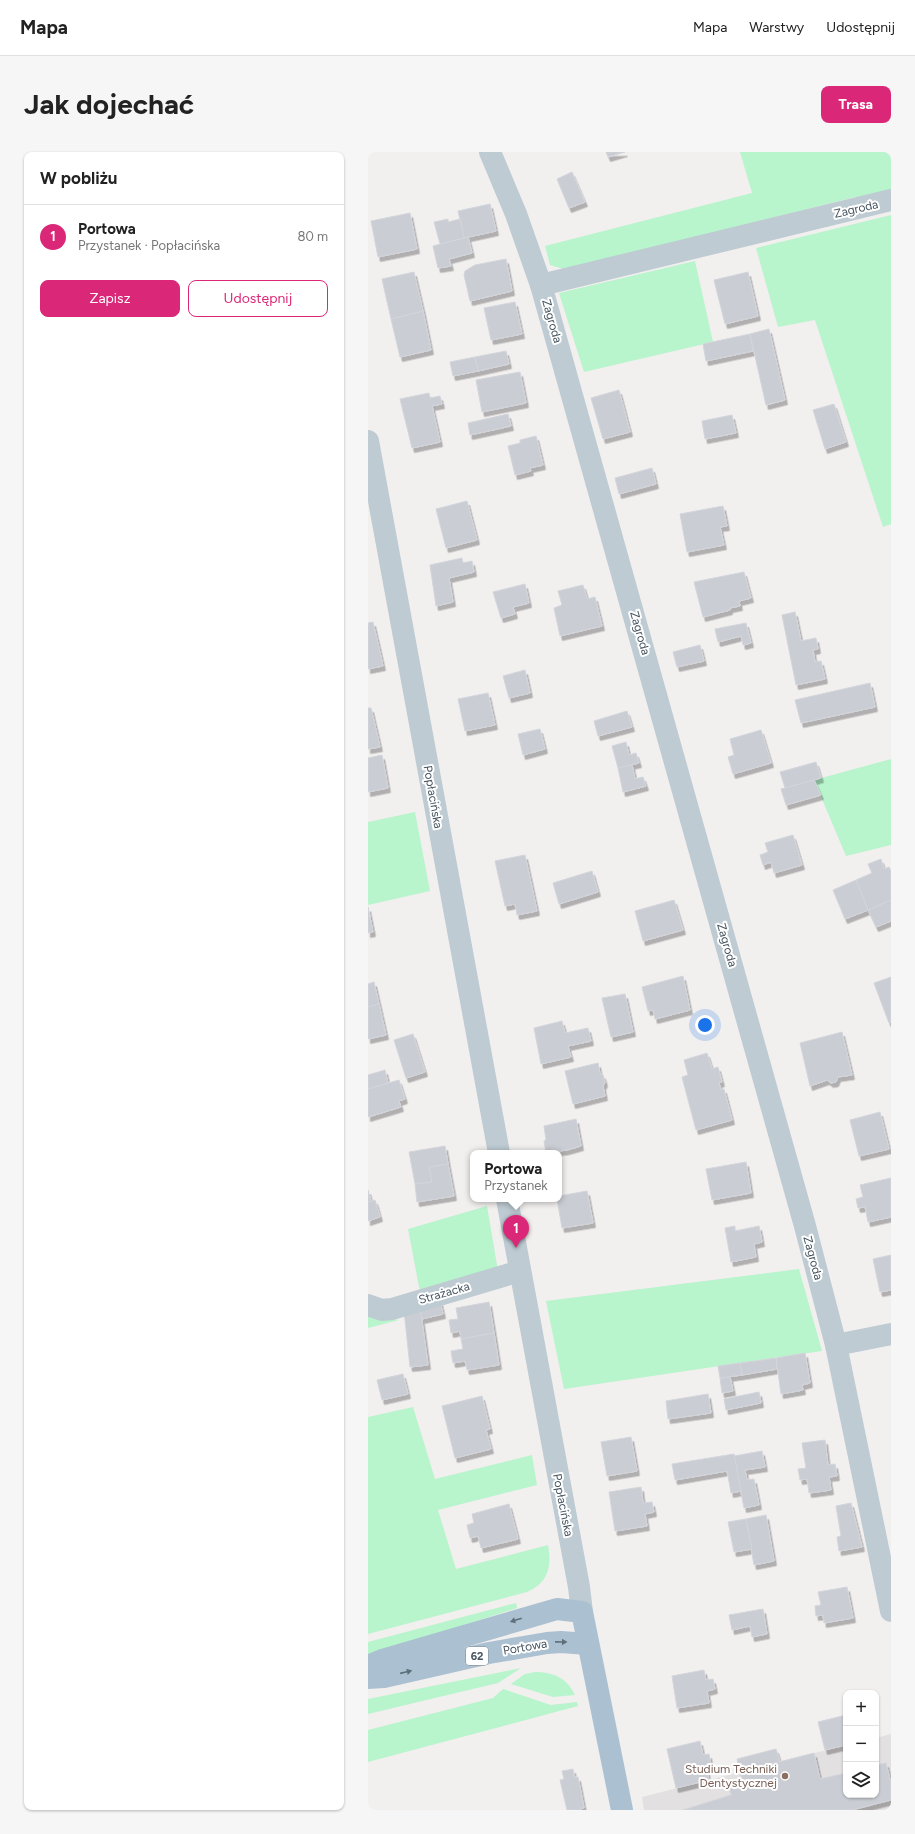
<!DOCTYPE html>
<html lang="pl">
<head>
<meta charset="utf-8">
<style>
	body { margin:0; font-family:Figtree,sans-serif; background:#f6f6f6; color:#222 }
	.controls { position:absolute; right:12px; bottom:12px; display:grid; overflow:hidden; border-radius:8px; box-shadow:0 1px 3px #0004 }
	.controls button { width:36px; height:36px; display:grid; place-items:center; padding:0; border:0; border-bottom:1px solid #e0e0e0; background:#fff; color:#222; font:20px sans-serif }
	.you { position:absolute; left:337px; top:873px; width:14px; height:14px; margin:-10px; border:3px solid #fff; border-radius:50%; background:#1a73e8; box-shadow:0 0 0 6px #1a73e833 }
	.badge { display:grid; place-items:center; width:26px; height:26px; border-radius:50%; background:#db2777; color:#fff; font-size:13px; font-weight:700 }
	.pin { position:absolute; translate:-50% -33px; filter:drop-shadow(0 1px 2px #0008) }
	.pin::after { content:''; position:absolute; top:21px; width:14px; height:12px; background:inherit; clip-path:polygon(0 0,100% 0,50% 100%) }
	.popup { position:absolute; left:102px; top:998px; width:92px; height:52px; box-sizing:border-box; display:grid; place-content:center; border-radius:8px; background:#fff; filter:drop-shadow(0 1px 3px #0005); font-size:13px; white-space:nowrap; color:#767676 }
	.popup b { font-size:15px; color:#222 }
	.popup::after { content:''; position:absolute; left:50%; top:100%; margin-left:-8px; border:8px solid transparent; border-top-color:#fff }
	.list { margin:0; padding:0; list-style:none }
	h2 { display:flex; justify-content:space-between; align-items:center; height:52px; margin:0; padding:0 16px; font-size:17px }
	h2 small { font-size:13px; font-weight:400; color:#767676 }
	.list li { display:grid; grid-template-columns:26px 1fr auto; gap:12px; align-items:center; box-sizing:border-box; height:64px; padding:0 16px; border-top:1px solid #e0e0e0 }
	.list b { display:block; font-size:15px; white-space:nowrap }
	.list p { margin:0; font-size:13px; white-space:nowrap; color:#767676 }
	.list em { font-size:13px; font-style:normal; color:#767676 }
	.actions { display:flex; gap:8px; padding:12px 16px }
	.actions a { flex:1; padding:9px 0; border:1px solid #db2777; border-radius:8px; text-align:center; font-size:14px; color:#db2777 }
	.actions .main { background:#db2777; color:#fff }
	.icon { flex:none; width:22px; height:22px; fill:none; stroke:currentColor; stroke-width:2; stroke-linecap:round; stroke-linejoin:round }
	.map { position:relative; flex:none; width:523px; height:1658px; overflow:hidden; border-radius:8px }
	header { display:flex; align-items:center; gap:24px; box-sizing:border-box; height:56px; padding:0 20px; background:#fff; border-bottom:1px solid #e0e0e0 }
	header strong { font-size:19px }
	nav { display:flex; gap:22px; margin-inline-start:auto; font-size:14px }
	.intro { display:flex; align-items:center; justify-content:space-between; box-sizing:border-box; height:96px; padding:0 24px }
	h1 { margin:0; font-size:28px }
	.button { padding:10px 18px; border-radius:8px; background:#db2777; color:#fff; font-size:14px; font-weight:700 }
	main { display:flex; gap:24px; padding:0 24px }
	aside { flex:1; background:#fff; border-radius:8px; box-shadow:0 1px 3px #0004 }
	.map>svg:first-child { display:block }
	.education { fill:#e3e0e1 }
	.green { fill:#b8f4cc }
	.building { fill:#caced4; stroke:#d2d5db; filter:url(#shadow) }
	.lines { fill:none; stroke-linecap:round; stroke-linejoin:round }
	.street { stroke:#becbd3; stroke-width:22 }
	.primary { stroke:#abc1d1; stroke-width:22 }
	.oneway { fill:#5e6f7c }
	.education-dot { fill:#8d6e63; stroke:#fff; stroke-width:1.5 }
	.labels { text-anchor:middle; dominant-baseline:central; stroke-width:4; stroke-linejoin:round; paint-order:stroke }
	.shield { fill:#fff; stroke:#7d878f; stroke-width:1 }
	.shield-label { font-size:11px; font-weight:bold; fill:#45545f }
	.street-label { font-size:12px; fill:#45545f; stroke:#fff }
	.education-label { font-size:12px; fill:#785e54; stroke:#fff; text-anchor:end }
</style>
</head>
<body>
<header>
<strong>Mapa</strong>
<nav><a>Mapa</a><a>Warstwy</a><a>Udostępnij</a></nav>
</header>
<div class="intro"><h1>Jak dojechać</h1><a class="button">Trasa</a></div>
<main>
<aside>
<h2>W pobliżu<small></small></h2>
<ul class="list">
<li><span class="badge">1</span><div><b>Portowa</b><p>Przystanek · Popłacińska</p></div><em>80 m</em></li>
</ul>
<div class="actions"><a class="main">Zapisz</a><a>Udostępnij</a></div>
</aside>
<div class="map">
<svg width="523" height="1658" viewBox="0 0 523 1658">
	<defs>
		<filter id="shadow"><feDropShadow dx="2.5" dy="4.5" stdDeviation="0" flood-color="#0004"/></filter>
	</defs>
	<rect width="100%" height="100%" fill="#f2efef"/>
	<path class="education" d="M523 1582V1655L517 1658H276L274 1645 478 1593V1643H508V1586Z"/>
	<g class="green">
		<path d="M372 0H523V40L488 49 487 45 199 118 182 113 177 94 384 41Z"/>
		<path d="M523 63V372L515 375 447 168 410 175 388 96Z"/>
		<path d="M327 109 345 190 216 220 191 141Z"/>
		<path d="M523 607V693L478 704 446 628Z"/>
		<path d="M47 660 62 739 0 753V670Z"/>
		<path d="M119 1054 130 1119 52 1140 40 1077Z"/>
		<path d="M431 1117 454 1199 196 1237 178 1149Z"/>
		<path d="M0 1162 31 1168 0 1176Z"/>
		<path d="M45 1255 67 1327 164 1303 169 1333 70 1358 88 1417 180 1393C184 1415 180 1431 159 1440L0 1482V1265Z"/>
		<path d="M148 1451 149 1456 0 1504V1490Z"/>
		<path d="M153 1516 130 1531 0 1562V1547Z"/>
		<path d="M167 1520C185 1520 199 1526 207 1543L185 1545 143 1532 157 1522Z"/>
		<path d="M135 1537 183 1553 209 1550 210 1554 0 1610V1578L125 1546Z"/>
	</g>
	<g class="building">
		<path d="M238 0H257L240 5Z"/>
		<path d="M204 20 217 50 201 56 189 27Z"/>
		<path d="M122 52 128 79 96 86 90 59Z"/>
		<path d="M42 61 49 97 10 105 3 69Z"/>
		<path d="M80 67V70L92 67 96 86 72 92 66 70Z"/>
		<path d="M100 85 104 101 81 107 83 114 70 116 65 94Z"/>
		<path d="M138 107 144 139 102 149 96 123 97 119 107 113Z"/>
		<path d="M46 120 55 159 23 167 14 127Z"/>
		<path d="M380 120 390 164 357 172 346 128Z"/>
		<path d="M147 150 154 182 123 188 116 156Z"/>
		<path d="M55 159 63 198 32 205 23 167Z"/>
		<path d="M401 177 417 248 398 253 382 182Z"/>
		<path d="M382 182 385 199 338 209 335 192Z"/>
		<path d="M138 199 141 212 110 219 107 205Z"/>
		<path d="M107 205 110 219 85 224 82 210Z"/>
		<path d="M152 220 158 251 114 260 108 228Z"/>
		<path d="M251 238 262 280 235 287 223 246Z"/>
		<path d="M61 241 62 246 72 244 74 252 64 254 72 290 44 296 32 247Z"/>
		<path d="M466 252 478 290 457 297 445 258Z"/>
		<path d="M140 262 143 274 102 283 100 271Z"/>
		<path d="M364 263 368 281 337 287 334 269Z"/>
		<path d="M168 284 175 313 162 316 163 319 147 323 140 294 152 291V288Z"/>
		<path d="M284 316 288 332 251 342 247 326Z"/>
		<path d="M99 349 109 388 78 396 68 357Z"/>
		<path d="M355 354 359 374 352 375 356 393 319 400 312 362Z"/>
		<path d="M94 406 95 411 104 409 106 420 81 426 85 450 68 454 62 413Z"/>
		<path d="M376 420 383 446 371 449 372 454 362 456V458L335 465 326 430Z"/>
		<path d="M157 432 161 451 145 455 147 462 133 466 125 440Z"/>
		<path d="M215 433 219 447 227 445 234 474 192 484 186 456 194 453 190 439Z"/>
		<path d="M427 460 433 489 448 486 450 497 445 498 447 510 453 509 457 527 428 533 414 463Z"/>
		<path d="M5 470 15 514 0 517V471Z"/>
		<path d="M378 471 383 491 375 493 373 484 350 490 347 477Z"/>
		<path d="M332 493 336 509 309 515 305 500Z"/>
		<path d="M157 518 162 541 141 546 135 524Z"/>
		<path d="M502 531 507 555 433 571 427 548Z"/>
		<path d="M120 541 127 573 97 579 90 547Z"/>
		<path d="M0 556H3L12 595 0 597Z"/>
		<path d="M259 559 264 575 230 584 226 569Z"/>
		<path d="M172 577 177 597 155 603 150 582Z"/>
		<path d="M393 578 403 611 365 622 360 605 366 603 362 587Z"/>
		<path d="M258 590 261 603 268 601 271 611 250 616 244 594Z"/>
		<path d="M14 603 20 636 0 640V606Z"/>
		<path d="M448 610 453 626 417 636 412 620Z"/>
		<path d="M264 613 267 627 275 625 278 634 255 640 250 616Z"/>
		<path d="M446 628 453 643 418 653 413 637Z"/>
		<path d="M425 683 434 713 406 721 403 710 395 713 392 703 400 700 397 691Z"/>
		<path d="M157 703 169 759 149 763 147 752 137 754 127 709Z"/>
		<path d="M513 707 516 717 521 715 523 719V748L500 758 488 728 504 721 500 712Z"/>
		<path d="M224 719 230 740 191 752 185 731Z"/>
		<path d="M488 728 500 758 477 767 465 738Z"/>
		<path d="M306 748 315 778 275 789 267 759Z"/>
		<path d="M523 748V769L508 775 500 758Z"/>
		<path d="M0 755 5 780 0 781Z"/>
		<path d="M315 824 322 858 287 867 285 858 280 859 274 835Z"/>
		<path d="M523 825V870L521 871 506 831Z"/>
		<path d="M6 830 11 852 0 855V832Z"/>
		<path d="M257 842 265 880 243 885 234 846Z"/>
		<path d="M11 852 18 883 0 887V855Z"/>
		<path d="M194 869 197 881 220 876 223 889 200 894 203 905 173 912 166 876Z"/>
		<path d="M474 880 484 923 470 925 468 930 463 931 459 928 442 934 432 891Z"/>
		<path d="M45 882 57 920 38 926 26 888Z"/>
		<path d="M339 901 344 917 350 915 354 930 351 931 353 938 356 937 364 968 328 978 314 925 320 923 316 908Z"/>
		<path d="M230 911 232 921 235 923 237 930 235 934 237 944 205 952 197 919Z"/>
		<path d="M17 918 20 931 0 937V923Z"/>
		<path d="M31 928 37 947 31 949 33 955 0 965V937Z"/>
		<path d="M512 960 521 997 491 1004 482 968Z"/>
		<path d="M208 967 213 994 199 998 178 1001 176 989 178 988 176 974Z"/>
		<path d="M77 994 80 1012 61 1015 64 1030 47 1032 41 1000Z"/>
		<path d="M378 1010 383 1041 344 1048 338 1017Z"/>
		<path d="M80 1012 86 1044 49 1050 47 1032 64 1030 61 1015Z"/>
		<path d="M523 1026V1065L500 1070 497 1055 490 1056 488 1047 495 1045 492 1033Z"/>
		<path d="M0 1038 3 1049 0 1050Z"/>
		<path d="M219 1039 225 1071 194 1076 189 1047H191V1044Z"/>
		<path d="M7 1048 12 1065 0 1069V1050Z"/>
		<path d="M367 1074V1079L391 1074 394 1090 386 1092 388 1105 363 1110 357 1076Z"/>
		<path d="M523 1103V1138L512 1140 505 1107Z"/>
		<path d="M72 1149 75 1162 54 1167 52 1155Z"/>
		<path d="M121 1150 126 1181 93 1187 92 1179 83 1181 81 1168 90 1167 88 1156Z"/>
		<path d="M52 1155 60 1213 42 1215 36 1159Z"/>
		<path d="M126 1181 131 1213 99 1218 97 1209 85 1211 83 1199 95 1197 93 1187Z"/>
		<path d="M437 1201 442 1231 434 1233 435 1238 413 1242 408 1206Z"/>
		<path d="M408 1206 409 1217 374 1223 372 1211Z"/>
		<path d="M372 1211 374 1223 352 1226 350 1214Z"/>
		<path d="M35 1222 40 1242 14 1248 9 1228Z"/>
		<path d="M362 1225 365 1239 354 1241 352 1226Z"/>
		<path d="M391 1240 393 1251 358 1258 356 1247Z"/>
		<path d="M340 1242 343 1261 300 1267 298 1249Z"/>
		<path d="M114 1244 122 1277 118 1278 123 1297 87 1306 74 1254Z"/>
		<path d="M263 1285 269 1319 239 1324 233 1290Z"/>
		<path d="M457 1288 460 1313 467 1312 469 1324 461 1325 463 1338 441 1341 439 1327 432 1328 430 1317 438 1316 434 1291Z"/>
		<path d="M394 1299 397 1315 377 1318 379 1328 386 1327 391 1353 376 1356 366 1304Z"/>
		<path d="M366 1302 373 1339 363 1341 359 1319 307 1328 304 1312Z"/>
		<path d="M273 1335 275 1351 284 1350 286 1360 277 1362 279 1374 247 1379 241 1340Z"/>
		<path d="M483 1351 494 1395 471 1399 469 1385 473 1384 468 1354Z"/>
		<path d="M141 1352 150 1387 113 1396 110 1384 102 1386 99 1373 106 1371 104 1362Z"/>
		<path d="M398 1363 406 1409 386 1413 378 1367Z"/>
		<path d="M378 1367 384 1397 366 1400 360 1370Z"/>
		<path d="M479 1435 485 1466 456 1471 455 1463 448 1464 447 1454 453 1453 450 1440Z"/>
		<path d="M395 1457 399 1482 384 1485 382 1474 364 1478 361 1463Z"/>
		<path d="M336 1518 338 1528 345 1527 347 1537 339 1539 341 1551 309 1556 304 1524Z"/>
		<path d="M478 1563V1593L457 1598 450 1570Z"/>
		<path d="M332 1589 335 1603 341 1602 343 1613 338 1614 341 1628 308 1636 299 1597Z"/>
		<path d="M408 1597 412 1610 372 1620 369 1607Z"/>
		<path d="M446 1601 452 1627 478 1621V1643H508V1613L518 1611 523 1631V1648L484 1658H315L363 1643 361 1635 375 1631 372 1620Z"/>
		<path d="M205 1617 206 1625H210L216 1656H213V1658H199L192 1628 196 1627 194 1619Z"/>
	</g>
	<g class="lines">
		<g class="street">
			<path d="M122 0 148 62 173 133"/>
			<path d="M523 48 173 133 437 1074 468 1193 523 1459"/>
			<path d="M0 289 131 1001"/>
			<path d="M139 1047 211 1435 214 1460"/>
			<path d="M0 1153 14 1158 24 1157 152 1119"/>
			<path d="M468 1193 523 1182"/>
		</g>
		<g class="primary">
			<path d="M0 1514 14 1508 189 1457 214 1460 254 1658"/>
			<path d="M0 1526 16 1525 121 1501 179 1491 193 1490 220 1492"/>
		</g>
	</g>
	<defs><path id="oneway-solid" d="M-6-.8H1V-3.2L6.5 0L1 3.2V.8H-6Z"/></defs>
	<g class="oneway">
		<use href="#oneway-solid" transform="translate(148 1468) rotate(163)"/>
		<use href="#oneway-solid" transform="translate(193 1490) rotate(1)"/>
		<use href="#oneway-solid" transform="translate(38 1520) rotate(-13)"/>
	</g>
	<circle class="education-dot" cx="417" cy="1624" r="4"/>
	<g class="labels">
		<rect class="shield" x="98" y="1495" width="22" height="18" rx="3"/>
		<g class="shield-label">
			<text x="109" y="1504">62</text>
		</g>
		<g class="street-label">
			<text transform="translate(488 57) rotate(-13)">Zagroda</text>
			<text transform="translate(184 169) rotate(74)">Zagroda</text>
			<text transform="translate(272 481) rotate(74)">Zagroda</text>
			<text transform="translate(65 645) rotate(80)">Popłacińska</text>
			<text transform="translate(359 793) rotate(74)">Zagroda</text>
			<text transform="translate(445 1106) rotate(75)">Zagroda</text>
			<text transform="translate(76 1141) rotate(-16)">Strażacka</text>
			<text transform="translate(195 1353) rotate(79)">Popłacińska</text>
			<text transform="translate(157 1495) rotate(-10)">Portowa</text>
		</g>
		<g class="education-label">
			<text x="409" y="1617">Studium Techniki<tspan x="409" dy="14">Dentystycznej</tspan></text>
		</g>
	</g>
</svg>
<div class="controls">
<button>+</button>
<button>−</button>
<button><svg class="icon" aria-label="layers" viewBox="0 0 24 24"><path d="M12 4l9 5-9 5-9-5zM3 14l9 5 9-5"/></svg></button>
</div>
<div class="you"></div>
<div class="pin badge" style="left:148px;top:1096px">1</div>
<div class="popup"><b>Portowa</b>Przystanek</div>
</div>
</main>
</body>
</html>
